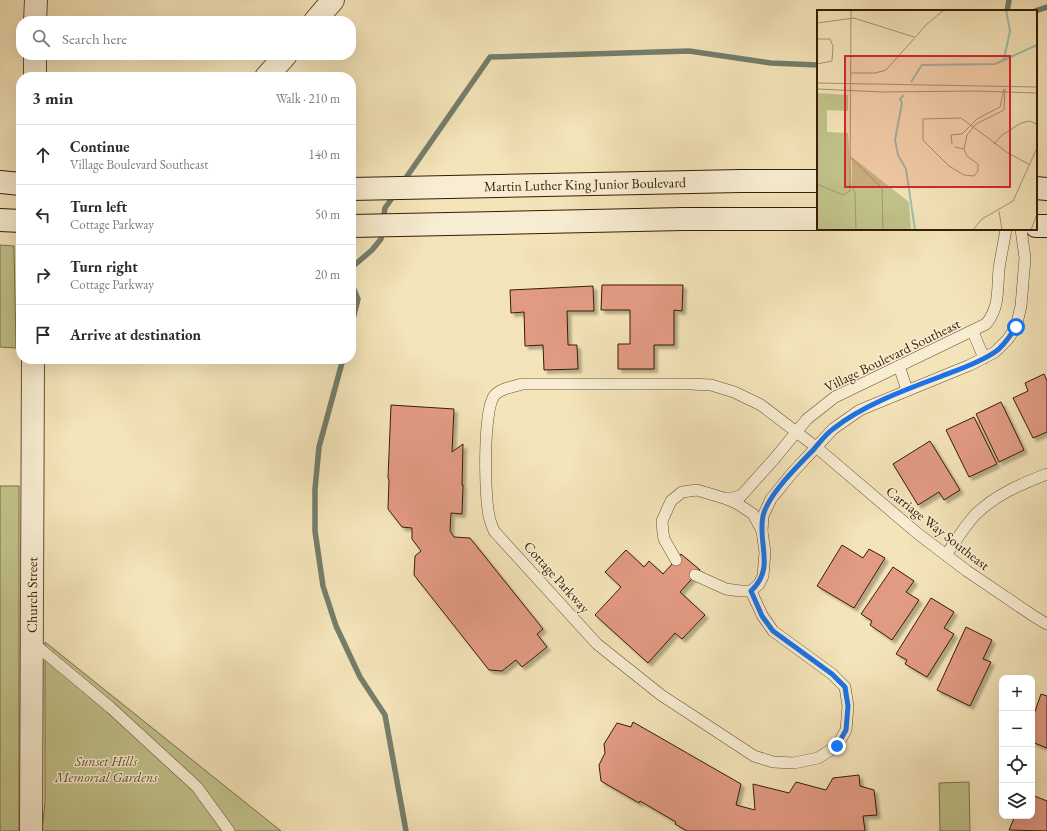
<!DOCTYPE html>
<html lang="en">
<head>
<meta charset="utf-8">
<style>
	body { margin:0; font-family:"EB Garamond",serif; background:#f7f7f7; color:#2b2b33 }
	.controls { position:absolute; right:12px; bottom:12px; display:grid; overflow:hidden; border-radius:8px; box-shadow:0 4px 16px #0002 }
	.controls button { width:36px; height:36px; display:grid; place-items:center; padding:0; border:0; border-bottom:1px solid #e1e1e2; background:#fff; color:#2b2b33; font:20px sans-serif }
	.stop { position:absolute; width:12px; height:12px; margin:-9px; border:3px solid #1a73e8; border-radius:50%; background:#fff }
	.stop.end { background:#1a73e8; border-color:#fff; box-shadow:0 1px 4px #0008 }
	.list { margin:0; padding:0; list-style:none }
	h2 { display:flex; justify-content:space-between; align-items:center; height:52px; margin:0; padding:0 16px; font-size:17px }
	h2 small { font-size:13px; font-weight:400; color:#7c7c81 }
	.list li { display:grid; grid-template-columns:26px 1fr auto; gap:12px; align-items:center; box-sizing:border-box; height:60px; padding:0 16px; border-top:1px solid #e1e1e2 }
	.list b { display:block; font-size:15px; white-space:nowrap }
	.list p { margin:0; font-size:13px; white-space:nowrap; color:#7c7c81 }
	.list em { font-size:13px; font-style:normal; color:#7c7c81 }
	.icon { flex:none; width:22px; height:22px; fill:none; stroke:currentColor; stroke-width:2; stroke-linecap:round; stroke-linejoin:round }
	.map { position:relative; flex:none; width:1047px; height:831px; overflow:hidden }
	.search { position:absolute; background:#fff; box-shadow:0 4px 16px #0002; left:16px; top:16px; width:340px; height:44px; display:flex; align-items:center; gap:10px; box-sizing:border-box; padding:0 14px; border-radius:16px; color:#7c7c81; font-size:15px }
	.panel { position:absolute; background:#fff; box-shadow:0 4px 16px #0002; left:16px; top:72px; width:340px; height:292px; border-radius:16px }
	.map>svg:first-child { display:block }
	.green { fill:#c1c28b; stroke:#7c6f47 }
	.lines { fill:none; stroke-linecap:round; stroke-linejoin:round }
	.stream { stroke:#747e6b; stroke-width:5.5 }
	.building { fill:#e29b83; stroke:#381c03; filter:url(#shadow) }
	.service-casing { stroke:#674e30; stroke-width:12 }
	.minor-casing { stroke:#674e30; stroke-width:24 }
	.secondary-casing { stroke:#381c03; stroke-width:24 }
	.service { stroke:#f8edd2; stroke-width:11 }
	.minor { stroke:#f8edd2; stroke-width:22 }
	.secondary { stroke:#f8edd2; stroke-width:22 }
	.route { stroke:#1a73e8; stroke-width:5 }
	.labels { text-anchor:middle; dominant-baseline:central; stroke-width:3; stroke-linejoin:round; paint-order:stroke }
	.street-label { font-size:14px; fill:#381c03; stroke:#f8edd2 }
	.park-label { font-size:14px; font-style:italic; fill:#614e2c; stroke:#f8edd2 }
	.inset-river { fill:none; stroke:#9cbfb0; stroke-width:2 }
	.inset-road { fill:none; stroke:#a99470; stroke-width:1 }
	.view { fill:#d62828; fill-opacity:0.15; stroke:#d62828; stroke-width:2 }
	.inset-edge { fill:none; stroke:#381c03; stroke-width:2 }
</style>
</head>
<body>
<div class="map">
<svg width="1047" height="831" viewBox="0 0 1047 831">
	<defs>
		<filter id="shadow"><feDropShadow dx="3.5" dy="3.5" stdDeviation="1" flood-color="#0004"/></filter>
	</defs>
	<rect width="100%" height="100%" fill="#f4e4b9"/>
	<filter id="stains"><feTurbulence type="fractalNoise" baseFrequency=".005" numOctaves="4"/><feColorMatrix values="0 0 0 0 .2 0 0 0 0 .09 0 0 0 0 .02 0 0 0 .5 -.17"/></filter>
	<radialGradient id="worn" r=".72"><stop offset=".6" stop-color="#630" stop-opacity="0"/><stop offset="1" stop-color="#630" stop-opacity=".3"/></radialGradient>
	<g class="green">
		<path d="M0 245 14 246 16 348 0 347Z"/>
		<rect x="0" y="486" width="19" height="345"/>
		<path d="M45 642 281 831H42L45 802Z"/>
		<path d="M969 782 970 831H940L939 783Z"/>
	</g>
	<g class="lines">
		<g class="stream">
			<path d="M1007 11 1009 0"/>
			<path d="M1035 11 1047 7"/>
			<path d="M403 182 490 57 689 51 771 63 818 65"/>
			<path d="M383 221 385 208 395 194"/>
			<path d="M351 268 372 250 381 239 382 229"/>
			<path d="M351 282 358 299 351 327"/>
			<path d="M343 359 319 447 315 489V531L323 586 336 626 360 677 385 715 406 831"/>
		</g>
	</g>
	<g class="building">
		<path d="M602 285H683L682 311 674 310V345H654V369H618V344H630V310H601Z"/>
		<path d="M593 286 594 311H567L568 345H577L578 369 544 370 543 345 525 346 524 312 511 313 510 290Z"/>
		<path d="M1044 374 1047 381V432L1033 438 1013 398 1028 391 1025 383Z"/>
		<path d="M1001 402 1024 450 999 462 976 414Z"/>
		<path d="M391 405 454 409 452 452 463 444 462 485H463L462 514 451 513 450 531 454 537 470 538 543 629 537 634 547 647 522 667 516 660 502 671 489 670 414 575 415 556 421 551 412 539V528L402 527 388 509 389 480 388 478Z"/>
		<path d="M974 417 997 464 969 477 946 430Z"/>
		<path d="M930 441 960 490 944 500 939 492 918 505 893 464Z"/>
		<path d="M842 545 863 558 869 549 885 558 854 608 817 586Z"/>
		<path d="M626 550 644 567 649 561 663 574 681 554 700 570 680 592 705 615 682 639 675 633 648 663 595 615 621 587 605 572Z"/>
		<path d="M893 567 914 581 906 592 919 600 892 640 870 625 872 621 861 614Z"/>
		<path d="M931 598 954 612 944 628 954 634 927 677 905 664 907 660 896 654Z"/>
		<path d="M966 627 992 640 983 659 991 662 970 706 937 690Z"/>
		<path d="M1041 694 1047 696V748L1032 742V720Z"/>
		<path d="M633 722 741 784 736 805 755 810 753 784 789 793 796 782 826 790 833 778 859 775 860 786 874 790 877 815 863 816 865 831H687L675 824 676 822 640 801 639 803 601 781 599 765 605 753 604 744 617 723 631 727Z"/>
		<path d="M1032 795 1047 801V831L1009 830 1015 816H1032Z"/>
	</g>
	<g class="lines">
		<g class="service-casing">
			<g id="service">
				<path d="M973 332 984 358"/>
				<path d="M899 366 907 390"/>
				<path d="M727 499 738 504 753 514 762 531"/>
				<path d="M946 555C955 542 964 527 975 515 995 495 1021 484 1047 474"/>
				<path d="M676 560 664 539 663 533 662 521 671 501 682 492 697 490 727 499 741 496 775 458 807 419 835 397 986 324C1000 307 997 290 999 269 1001 255 1004 242 1006 229"/>
				<path d="M695 575 726 589 740 591H751L759 584 763 576 765 552 762 531 763 516 771 499 793 472 833 429 860 410 970 365 995 352 1008 339 1016 327 1021 306 1025 258 1021 229"/>
				<path d="M751 591 762 615 773 631 832 674 845 687 848 706 846 730 837 746 818 758 794 763 773 762 754 756 661 695 597 644 494 531C493 528 491 524 490 520 484 501 483 411 494 396 500 388 513 387 522 384H690L711 385 734 392 761 405 816 447 917 533 967 571 1035 617 1047 624"/>
				<path d="M32 642 111 708 197 787 229 831"/>
			</g>
		</g>
		<g class="minor-casing">
			<g id="minor">
				<path d="M35 21 36 0"/>
				<path d="M315 21 333 0"/>
				<path d="M35 77V55"/>
				<path d="M266 77 286 55"/>
				<path id="s1" d="M31 831 33 359"/>
			</g>
		</g>
		<g class="secondary-casing">
			<g id="secondary">
				<path d="M0 182 21 184"/>
				<path d="M1036 188 1047 189"/>
				<path id="s2" d="M351 189 741 181H818"/>
				<path d="M0 220 21 221"/>
				<path d="M351 226 683 219H818"/>
				<path d="M1036 226H1047"/>
			</g>
		</g>
		<use href="#service" class="service"/>
		<use href="#minor" class="minor"/>
		<use href="#secondary" class="secondary"/>
	</g>
	<g class="lines">
		<path class="route" d="M837 746 846 730 848 706 845 687 832 674 773 631 762 616 751 591C776 568 757 543 763 516 768 494 799 465 814 449 820 442 826 434 833 429 863 405 907 389 942 376 960 369 979 363 995 352 1004 346 1010 336 1016 327"/>
	</g>
	<g class="labels">
		<g class="street-label">
			<text stroke="none"><textPath href="#s2" startOffset="234">Martin Luther King Junior Boulevard</textPath></text>
			<text transform="translate(892 355) rotate(-26)">Village Boulevard Southeast</text>
			<text transform="translate(938 528) rotate(38)">Carriage Way Southeast</text>
			<text transform="translate(557 577) rotate(48)">Cottage Parkway</text>
			<text stroke="none"><textPath href="#s1" startOffset="236">Church Street</textPath></text>
		</g>
		<g class="park-label">
			<text x="106" y="761">Sunset Hills<tspan x="106" dy="16">Memorial Gardens</tspan></text>
		</g>
	</g>
	<g transform="translate(817 10)">
		<rect width="220" height="220" fill="#f4e4b9"/>
		<path d="M0 83 31 85V101L10 100V122L31 123 35 182V147L92 192 94 220H0Z" fill="#c1c28b"/>
		<path class="inset-river" d="M187 49 193 21 189 0M94 72 105 55 178 54 220 35M87 85 83 89 85 93 78 130 81 145 89 159 98 220"/>
		<path class="inset-road" d="M0 13 37 8 97 27M0 29H13L16 36 15 51 0 54M34 63H58L69 60 110 14 127 0M0 73 220 77M0 79 66 82 158 81 220 83M135 134 134 125 145 124 160 109 183 97 187 79M177 134 185 125 204 113 212 111 220 114M138 137 147 139 150 125 159 114 187 100 188 79M147 139 150 146 161 154V161L157 166 147 165 132 156 106 130V109L144 108 191 143 213 155M33 147 65 178 66 220M0 174 26 185 33 181 34 0M33 175 38 182 39 220M182 201 185 220M156 220 165 209 196 191 220 138M214 220 220 204"/>
		<path class="view" d="M28 46H193V177H28Z"/>
		<rect width="220" height="220" class="inset-edge"/>
	</g>
	<rect width="100%" height="100%" filter="url(#stains)"/>
	<rect width="100%" height="100%" fill="url(#worn)"/>
</svg>
<div class="controls">
<button>+</button>
<button>−</button>
<button><svg class="icon" aria-label="locate" viewBox="0 0 24 24"><circle cx="12" cy="12" r="6"/><path d="M12 2v4M12 18v4M2 12h4M18 12h4"/></svg></button>
<button><svg class="icon" aria-label="layers" viewBox="0 0 24 24"><path d="M12 4l9 5-9 5-9-5zM3 14l9 5 9-5"/></svg></button>
</div>
<div class="stop" style="left:1016px;top:327px"></div>
<div class="stop end" style="left:837px;top:746px"></div>
<div class="search"><svg class="icon" aria-label="search" viewBox="0 0 24 24"><circle cx="10" cy="10" r="6"/><path d="M15 15l6 6"/></svg>Search here</div>
<section class="panel">
<h2>3 min<small>Walk · 210 m</small></h2>
<ul class="list">
<li><svg class="icon" aria-label="ahead" viewBox="0 0 24 24"><path d="M12 20V5M6 11l6-6 6 6"/></svg><div><b>Continue</b><p>Village Boulevard Southeast</p></div><em>140 m</em></li>
<li><svg class="icon" aria-label="left" viewBox="0 0 24 24"><path d="M17 20v-9H6M10 6l-5 5 5 5"/></svg><div><b>Turn left</b><p>Cottage Parkway</p></div><em>50 m</em></li>
<li><svg class="icon" aria-label="right" viewBox="0 0 24 24"><path d="M7 20v-9h11M14 6l5 5-5 5"/></svg><div><b>Turn right</b><p>Cottage Parkway</p></div><em>20 m</em></li>
<li><svg class="icon" aria-label="arrive" viewBox="0 0 24 24"><path d="M6 21V4h12l-3 4 3 4H6"/></svg><div><b>Arrive at destination</b></div></li>
</ul>
</section>
</div>
</body>
</html>
